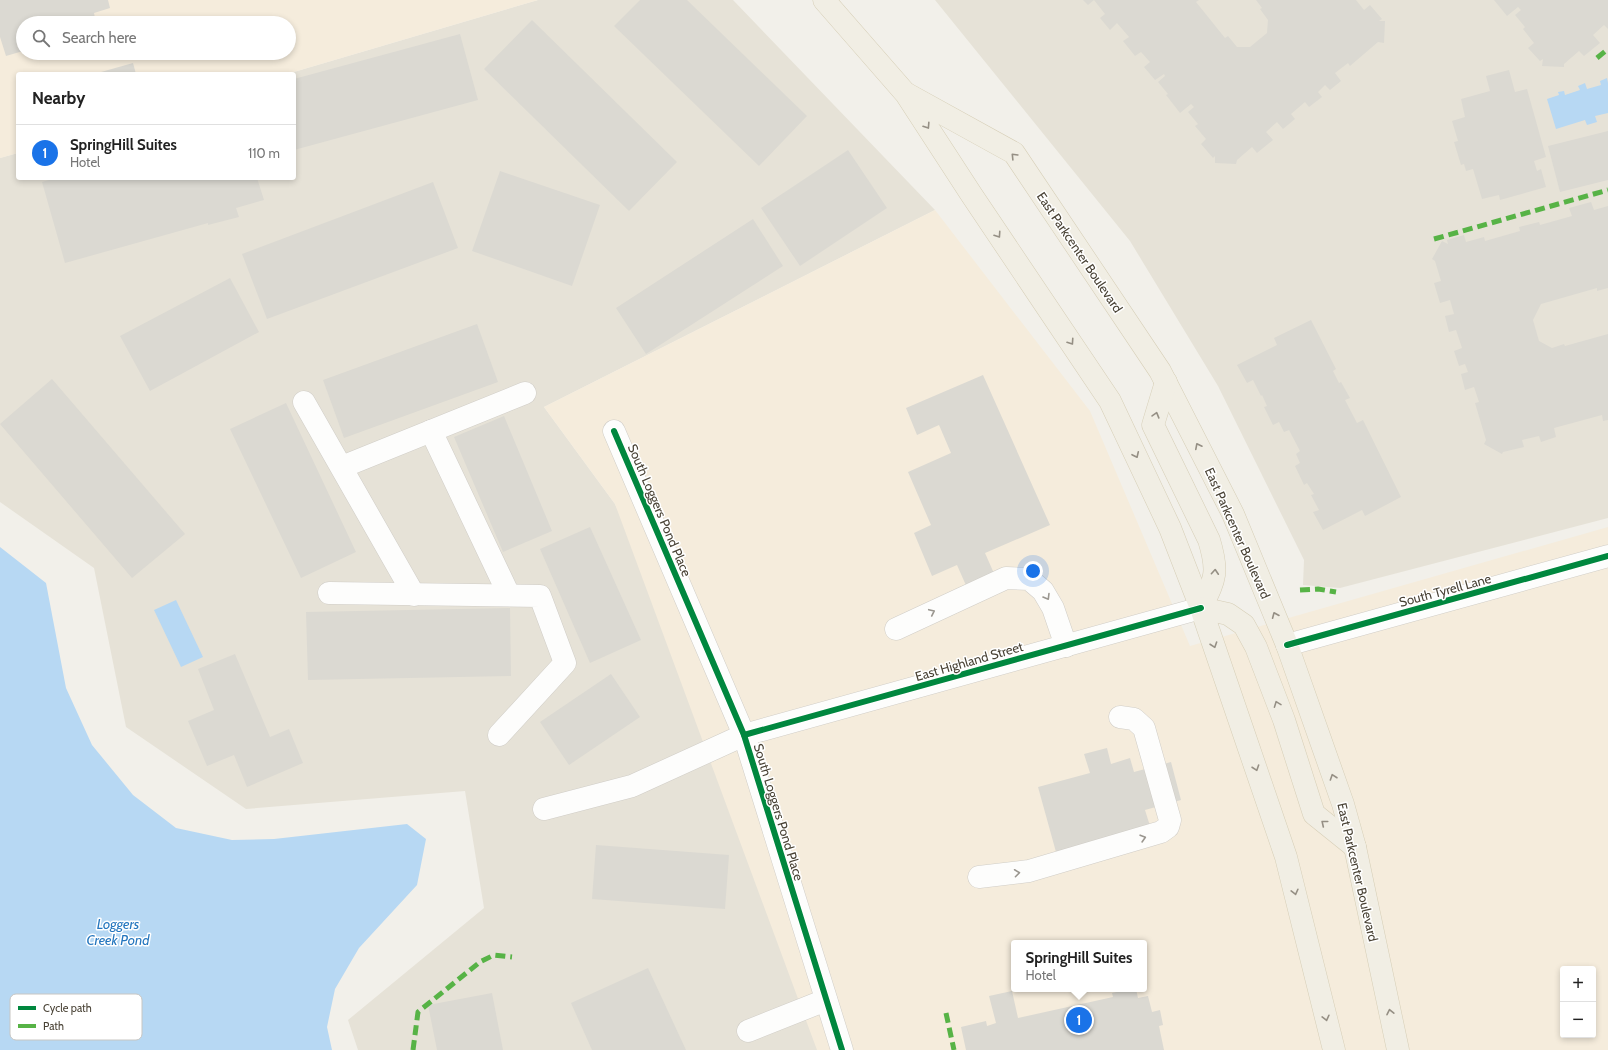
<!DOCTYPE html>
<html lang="en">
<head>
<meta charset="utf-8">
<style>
	body { margin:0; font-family:Cabin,sans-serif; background:#f2f2f2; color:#222 }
	.controls { position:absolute; right:12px; bottom:12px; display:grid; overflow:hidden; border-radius:4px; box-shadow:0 2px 6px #0003 }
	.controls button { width:36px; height:36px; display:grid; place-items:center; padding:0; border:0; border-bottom:1px solid #e0e0e0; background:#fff; color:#222; font:20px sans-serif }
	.you { position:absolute; left:1033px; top:571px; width:14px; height:14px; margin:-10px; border:3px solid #fff; border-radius:50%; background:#1a73e8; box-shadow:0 0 0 6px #1a73e833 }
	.badge { display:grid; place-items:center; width:26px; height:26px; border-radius:50%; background:#1a73e8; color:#fff; font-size:13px; font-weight:700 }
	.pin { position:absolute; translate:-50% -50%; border:2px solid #fff; box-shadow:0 1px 4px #0006 }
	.popup { position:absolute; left:1011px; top:940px; width:136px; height:52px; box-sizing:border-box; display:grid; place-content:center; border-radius:4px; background:#fff; filter:drop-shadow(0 1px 3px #0005); font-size:13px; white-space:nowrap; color:#767676 }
	.popup b { font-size:15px; color:#222 }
	.popup::after { content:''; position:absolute; left:50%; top:100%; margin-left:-8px; border:8px solid transparent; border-top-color:#fff }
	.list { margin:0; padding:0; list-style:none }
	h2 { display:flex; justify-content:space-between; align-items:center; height:52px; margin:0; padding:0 16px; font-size:17px }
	h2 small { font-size:13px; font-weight:400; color:#767676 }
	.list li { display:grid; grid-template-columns:26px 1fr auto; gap:12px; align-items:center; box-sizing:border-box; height:56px; padding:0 16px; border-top:1px solid #e0e0e0 }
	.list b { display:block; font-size:15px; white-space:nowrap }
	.list p { margin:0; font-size:13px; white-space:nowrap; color:#767676 }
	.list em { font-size:13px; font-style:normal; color:#767676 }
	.icon { flex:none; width:22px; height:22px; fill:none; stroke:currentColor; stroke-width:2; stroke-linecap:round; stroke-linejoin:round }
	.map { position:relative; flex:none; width:1608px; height:1050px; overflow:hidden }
	.search { position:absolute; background:#fff; box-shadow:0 2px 6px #0003; left:16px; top:16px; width:280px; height:44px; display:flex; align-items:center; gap:10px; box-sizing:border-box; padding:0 14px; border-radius:22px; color:#767676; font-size:15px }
	.panel { position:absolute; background:#fff; box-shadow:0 2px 6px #0003; left:16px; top:72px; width:280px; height:108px; border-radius:4px }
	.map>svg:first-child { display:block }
	.residential { fill:#e6e2d7 }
	.commercial { fill:#f5ecdc; fill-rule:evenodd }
	.water { fill:#b7d8f3 }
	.building { fill:#dbd9d2 }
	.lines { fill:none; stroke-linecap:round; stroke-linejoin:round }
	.minor-casing { stroke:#d0cdc7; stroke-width:23 }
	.major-casing { stroke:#d6ceb6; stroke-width:23 }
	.minor { stroke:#fdfdfc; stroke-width:22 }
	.major { stroke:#f1eee4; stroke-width:22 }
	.quiet { stroke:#57b346; stroke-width:5; stroke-dasharray:10 5; stroke-linecap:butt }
	.cycleway-casing { stroke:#fff; stroke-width:8 }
	.cycleway { stroke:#00873e; stroke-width:6 }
	.oneway { stroke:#958f84 }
	.oneway2 { stroke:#9a968f }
	.labels { text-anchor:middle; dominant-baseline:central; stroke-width:3; stroke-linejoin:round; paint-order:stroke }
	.street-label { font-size:13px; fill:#494235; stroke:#fff }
	.water-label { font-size:14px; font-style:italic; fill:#2476be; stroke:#fff }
	.key { fill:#fff; stroke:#c8c6c2; stroke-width:1 }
	.key-label { font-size:11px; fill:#494235 }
</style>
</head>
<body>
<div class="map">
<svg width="1608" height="1050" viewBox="0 0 1608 1050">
	<rect width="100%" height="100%" fill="#f2f0ea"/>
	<g class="residential">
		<path d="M538 0H733L935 210 544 407 615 504 745 797 820 1050H358L348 1020 484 908 465 791 246 809 126 727 94 568 0 502V158L18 153V178H294V74H287Z"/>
		<path d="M935 0H1608V518L1340 588 1303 585 1304 560 1218 386 1130 241Z"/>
	</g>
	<g class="commercial">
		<path d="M0 0H538L287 74H18V153L0 158ZM23 23H289V53H23Z"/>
		<path d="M935 210 1090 411 1190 646 1608 527V1050H817L615 504 544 407ZM1014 943H1144V989H1014ZM1563 969H1593V1035H1563Z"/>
	</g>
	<g class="water">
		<path d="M1607 78 1608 83V113L1595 116 1597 122 1587 125 1585 120 1556 129 1547 99 1559 95 1558 92 1564 91 1565 95 1580 90 1578 86 1585 83 1587 89 1601 85 1600 81Z"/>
		<path d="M0 547 46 583 66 688 92 745 133 795 176 828 232 840 274 839 407 824 426 839 417 885 359 948 335 989 327 1027 332 1050H0Z"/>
		<path d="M176 600 203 657 181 667 154 610Z"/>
	</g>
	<g class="building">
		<path d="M0 0H108L110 8 94 13 96 23H23V51L6 56 0 37Z"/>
		<path d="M640 0H687L807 116 759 166 614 26Z"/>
		<path d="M1083 0H1199L1196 2 1225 38 1228 36 1237 47H1250L1267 33 1268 20 1260 9 1262 8 1256 0H1356L1364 10 1370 5 1382 19 1379 21H1385L1384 43 1378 42 1350 66 1348 63 1335 73 1341 81 1330 90 1325 85 1318 92 1322 97 1309 107 1305 102 1291 114 1295 119 1283 129 1277 122 1266 132 1273 140 1257 153 1252 147 1237 160 1236 164 1215 163V156L1213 158 1201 144 1206 139 1195 126 1198 124 1188 112 1194 107 1191 104 1180 113 1166 95 1168 94 1158 82 1165 76 1164 74 1155 80 1144 67 1150 62 1141 52 1135 56 1123 41 1129 37 1117 23 1110 30 1100 18 1105 14 1094 0 1088 5Z"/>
		<path d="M1494 0H1608V29L1604 25 1593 35 1600 43 1584 56 1579 51 1564 64V67L1542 66 1543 59 1540 61 1528 48 1534 43 1523 29 1525 27 1515 15 1521 10 1518 7 1507 16Z"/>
		<path d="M532 20 677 162 629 211 484 69Z"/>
		<path d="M460 34 478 100 294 150V79Z"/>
		<path d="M133 63 136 74H94Z"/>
		<path d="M1509 70 1515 92 1527 89 1546 157 1534 161 1537 171 1541 169 1546 187 1500 200 1499 195 1482 199 1473 169 1466 171 1464 164 1461 165 1454 142 1458 141 1452 121 1465 117 1461 99 1490 91 1486 76Z"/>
		<path d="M1608 131V180L1560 192 1548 146Z"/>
		<path d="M848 150 887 208 800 266 761 208Z"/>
		<path d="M500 171 600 205 572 286 472 251Z"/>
		<path d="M56 178H257L264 200 236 208 239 217 208 225V223L65 263 42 182Z"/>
		<path d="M433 182 458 248 267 319 242 254Z"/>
		<path d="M1591 202 1594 210 1608 206V288L1597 291V288L1541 304 1533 320 1539 341 1552 348 1564 344 1565 346 1608 334V420L1603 421 1602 415 1554 428 1556 437 1541 442 1539 436 1522 440 1524 447 1503 452 1502 454 1484 444 1486 440 1475 403 1479 402 1474 387 1465 390 1461 374 1468 372 1465 364 1459 366 1454 351 1462 348 1456 330 1449 332 1445 316 1454 314 1450 300 1440 303 1434 283 1441 281 1435 261 1432 259 1442 241 1448 244 1447 240 1464 235 1466 242 1484 237 1485 241 1520 231 1519 227 1539 222 1540 225 1572 216 1569 208Z"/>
		<path d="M753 219 783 266 646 354 616 308Z"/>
		<path d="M230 278 259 332 150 391 120 336Z"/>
		<path d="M1311 320 1336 369 1333 371 1339 383 1341 382 1350 398 1345 400 1357 423 1363 420 1401 497 1365 516 1362 510 1323 530 1313 512 1319 510 1311 495 1314 494 1307 483 1304 485 1295 466 1300 463 1296 454 1300 451 1289 430 1284 432 1279 422 1273 425 1264 407 1267 406 1262 395 1261 396 1253 380 1247 383 1237 365 1277 345 1274 338Z"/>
		<path d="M477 324 498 382 344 438 323 380Z"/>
		<path d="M983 375 1050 525 985 553 1000 587 972 599 957 565 932 576 914 533 931 525 908 472 951 453 939 425 917 435 906 408Z"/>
		<path d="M52 379 185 534 132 578 0 424Z"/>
		<path d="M286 403 356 552 301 578 230 429Z"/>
		<path d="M504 416 552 531 503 552 454 437Z"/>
		<path d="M590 527 641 640 590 663 540 549Z"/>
		<path d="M510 608 511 676 308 680 306 612Z"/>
		<path d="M235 654 270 737 289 729 303 763 247 787 234 755 207 766 188 721 214 710 198 669Z"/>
		<path d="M611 674 640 717 569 765 540 722Z"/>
		<path d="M1107 748 1111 764 1130 758 1134 772 1171 762 1181 800 1145 810 1150 826 1056 852 1038 787 1090 773 1084 754Z"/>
		<path d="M596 845 729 855 725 909 592 899Z"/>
		<path d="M648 968 686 1050H592L571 1003Z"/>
		<path d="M1130 989H1136L1138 998 1148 996 1152 1012 1160 1010 1163 1025 1159 1026 1164 1050H966L961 1027 986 1021 987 1026 996 1023 989 996 1012 991 1018 1018 1113 997 1112 993Z"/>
		<path d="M492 993 503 1050H437L428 1005Z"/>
	</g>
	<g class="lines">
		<g class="minor-casing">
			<g id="minor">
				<path d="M304 402 414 595"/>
				<path d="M431 431 509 595"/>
				<path d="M614 431 744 735 842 1050"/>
				<path d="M342 467 525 393"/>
				<path d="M329 593 540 596 565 663 499 735"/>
				<path d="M896 629 1006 578 1029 579 1043 591 1053 608 1066 646"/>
				<path d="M1287 645 1608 556"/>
				<path d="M544 809 632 786 744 735 1201 608"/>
				<path d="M979 877 1029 871 1161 832 1168 827 1170 820 1144 728 1134 719 1120 717"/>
				<path d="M748 1031 826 1000"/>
			</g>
		</g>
		<g class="major-casing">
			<g id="major">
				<path d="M824 0 906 94 971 194 1110 401 1170 528 1201 608 1286 857 1334 1050"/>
				<path d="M907 94 1014 153 1160 371 1233 514 1287 645 1343 804 1355 847 1398 1050"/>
				<path d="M1166 382 1153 425 1209 540C1219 573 1215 579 1201 608"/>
				<path d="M1201 608 1228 614 1244 625 1256 647 1284 720 1314 814 1355 847"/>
			</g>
		</g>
		<use href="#minor" class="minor"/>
		<use href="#major" class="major"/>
		<g class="quiet">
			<path d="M1597 58 1608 49"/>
			<path d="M1434 239 1608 190"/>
			<path d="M1300 590 1318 589 1336 592"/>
			<path d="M946 1013 954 1050"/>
			<path d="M413 1050 418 1012 480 962 494 955 512 957"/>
		</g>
		<g class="cycleway-casing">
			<g id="cycleway">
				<path d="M614 431 744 735 842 1050"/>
				<path d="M1287 645 1608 556"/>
				<path d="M744 735 1201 608"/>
			</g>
		</g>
		<use href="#cycleway" class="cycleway"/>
	</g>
	<defs><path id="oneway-chevron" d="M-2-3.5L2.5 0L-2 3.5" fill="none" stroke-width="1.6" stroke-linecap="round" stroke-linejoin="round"/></defs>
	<g class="oneway">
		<use href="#oneway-chevron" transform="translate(927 126) rotate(57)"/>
		<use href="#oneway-chevron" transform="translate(1014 156) rotate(-134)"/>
		<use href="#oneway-chevron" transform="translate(998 235) rotate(56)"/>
		<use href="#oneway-chevron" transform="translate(1071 342) rotate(56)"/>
		<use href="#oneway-chevron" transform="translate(1156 415) rotate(-74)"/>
		<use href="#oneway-chevron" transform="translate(1198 446) rotate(-117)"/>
		<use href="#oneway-chevron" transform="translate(1136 455) rotate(65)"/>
		<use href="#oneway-chevron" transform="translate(1215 572) rotate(-86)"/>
		<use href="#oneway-chevron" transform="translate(1275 615) rotate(-113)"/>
		<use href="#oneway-chevron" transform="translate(1214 645) rotate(71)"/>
		<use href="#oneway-chevron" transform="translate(1277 704) rotate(-111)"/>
		<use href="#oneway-chevron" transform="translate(1256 768) rotate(71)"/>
		<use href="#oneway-chevron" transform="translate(1333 777) rotate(-109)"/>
		<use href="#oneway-chevron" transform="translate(1324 823) rotate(-141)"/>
		<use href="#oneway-chevron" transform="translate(1295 892) rotate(76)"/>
		<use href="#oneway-chevron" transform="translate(1390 1012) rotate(-102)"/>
		<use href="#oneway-chevron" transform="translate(1326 1018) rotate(76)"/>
	</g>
	<g class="oneway2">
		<use href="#oneway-chevron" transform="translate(1047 597) rotate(59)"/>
		<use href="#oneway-chevron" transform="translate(932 612) rotate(-25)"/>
		<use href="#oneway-chevron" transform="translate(1143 838) rotate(-16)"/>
		<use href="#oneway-chevron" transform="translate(1017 873) rotate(-7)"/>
	</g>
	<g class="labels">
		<g class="street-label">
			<text transform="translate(1080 252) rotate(56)">East Parkcenter Boulevard</text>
			<text transform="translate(660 510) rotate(67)">South Loggers Pond Place</text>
			<text transform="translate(1238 533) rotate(66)">East Parkcenter Boulevard</text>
			<text transform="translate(1445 590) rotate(-15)">South Tyrell Lane</text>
			<text transform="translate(969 661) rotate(-16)">East Highland Street</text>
			<text transform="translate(779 812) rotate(73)">South Loggers Pond Place</text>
			<text transform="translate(1358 872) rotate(77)">East Parkcenter Boulevard</text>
		</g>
		<g class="water-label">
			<text x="118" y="924">Loggers<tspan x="118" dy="16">Creek Pond</tspan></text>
		</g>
	</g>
	<rect x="10" y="994" width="132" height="46" rx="6" class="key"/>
	<rect x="18" y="1006" width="18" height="4" fill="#00873e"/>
	<rect x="18" y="1024" width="18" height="4" fill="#57b346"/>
	<g class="key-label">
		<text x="43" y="1012">Cycle path</text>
		<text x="43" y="1030">Path</text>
	</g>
</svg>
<div class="controls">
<button>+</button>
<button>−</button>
</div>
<div class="you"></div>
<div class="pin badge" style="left:1079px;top:1020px">1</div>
<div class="popup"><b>SpringHill Suites</b>Hotel</div>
<div class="search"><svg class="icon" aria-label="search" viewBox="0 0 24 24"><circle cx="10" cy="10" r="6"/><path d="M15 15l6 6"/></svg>Search here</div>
<section class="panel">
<h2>Nearby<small></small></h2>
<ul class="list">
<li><span class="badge">1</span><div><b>SpringHill Suites</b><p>Hotel</p></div><em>110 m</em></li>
</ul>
</section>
</div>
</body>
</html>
